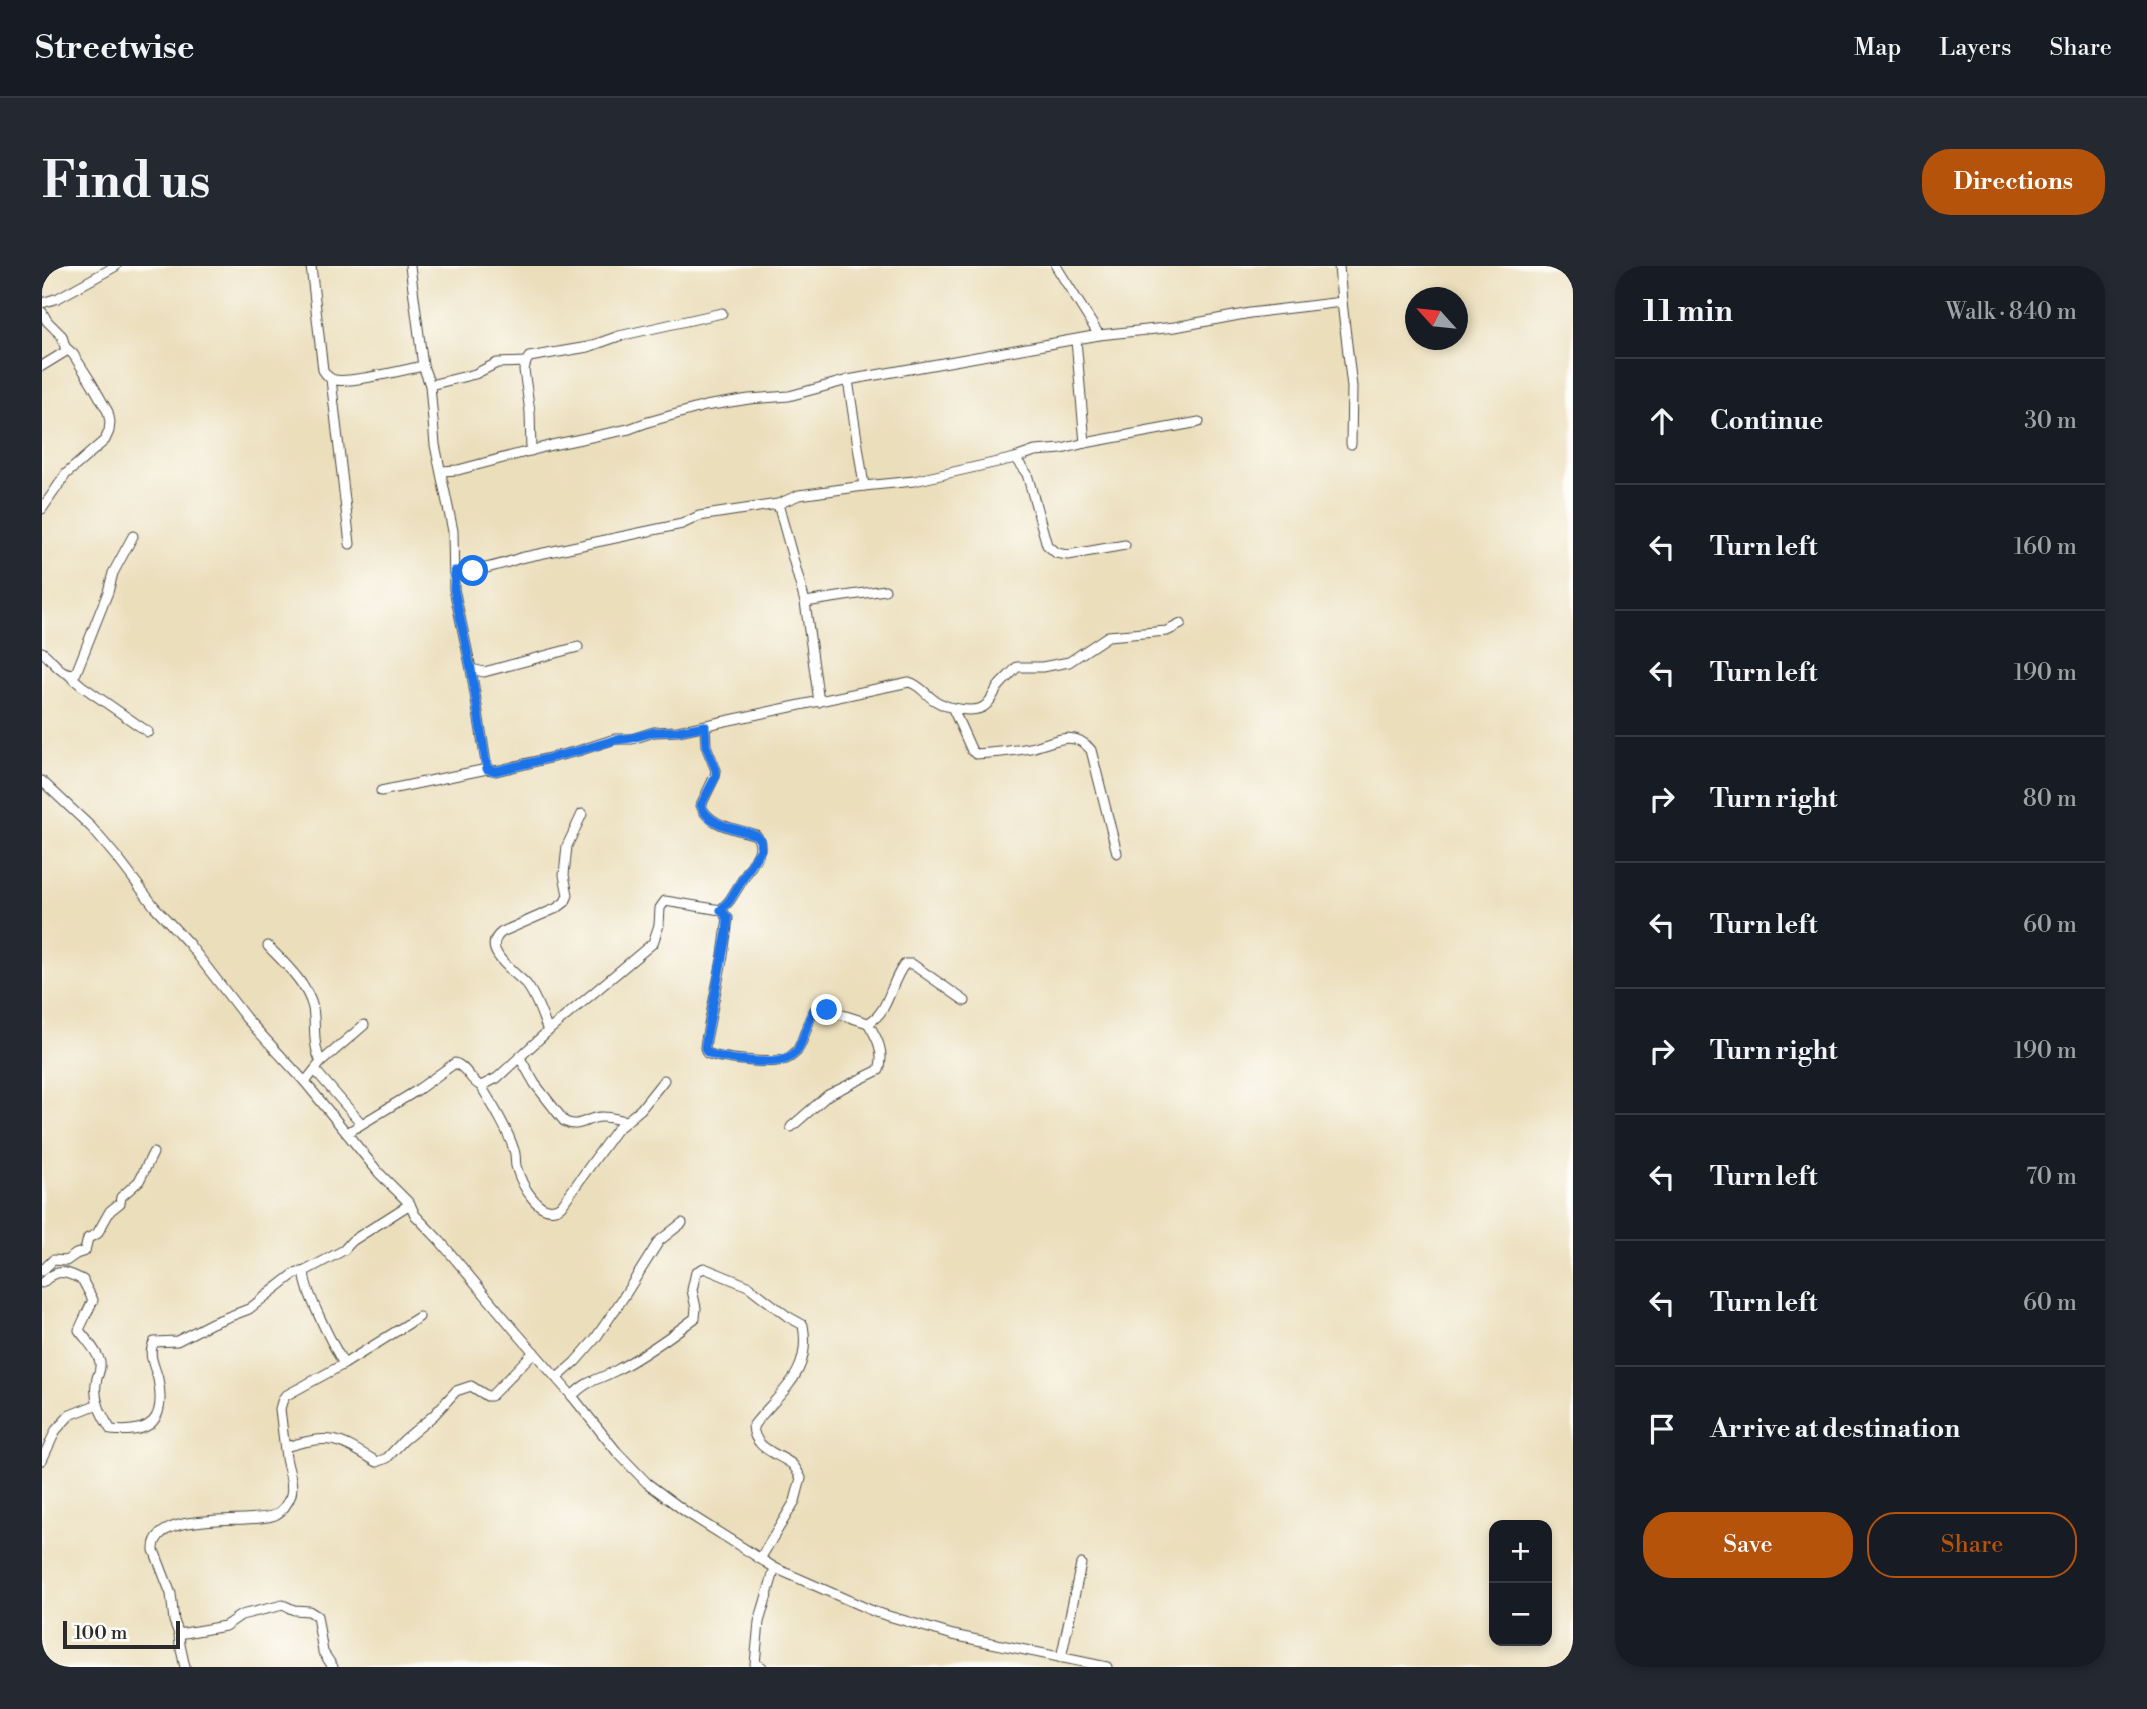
<!DOCTYPE html>
<html lang="en">
<head>
<meta charset="utf-8">
<style>
	body { margin:0; font-family:"Libre Bodoni",serif; background:#242831; color:#f1f3f6 }
	.controls { position:absolute; right:21px; bottom:21px; display:grid; overflow:hidden; border-radius:14px; box-shadow:0 4px 10px #0003 }
	.controls button { width:63px; height:63px; display:grid; place-items:center; padding:0; border:0; border-bottom:2px solid #363941; background:#171b24; color:#f1f3f6; font:35px sans-serif }
	.compass { position:absolute; left:1363px; top:21px; width:63px; height:63px; border-radius:50%; background:#171b24; box-shadow:0 4px 10px #0003; rotate:297deg }
	.scale { position:absolute; left:21px; bottom:18px; width:117px; box-sizing:border-box; padding-left:7px; border:4px solid #2b2b2b; border-top:0; font-size:19px; line-height:24px; white-space:nowrap; color:#2b2b2b; -webkit-text-stroke:5px #fdfcf7; paint-order:stroke }
	.stop { position:absolute; width:21px; height:21px; margin:-16px; border:5px solid #1a73e8; border-radius:50%; background:#fff }
	.stop.end { background:#1a73e8; border-color:#fff; box-shadow:0 2px 7px #0008 }
	.list { margin:0; padding:0; list-style:none }
	h2 { display:flex; justify-content:space-between; align-items:center; height:91px; margin:0; padding:0 28px; font-size:30px }
	h2 small { font-size:23px; font-weight:400; color:#9ea1a6 }
	.list li { display:grid; grid-template-columns:46px 1fr auto; gap:21px; align-items:center; box-sizing:border-box; height:126px; padding:0 28px; border-top:2px solid #363941 }
	.list b { display:block; font-size:26px; white-space:nowrap }
	.list em { font-size:23px; font-style:normal; color:#9ea1a6 }
	.actions { display:flex; gap:14px; padding:21px 28px }
	.actions a { flex:1; padding:16px 0; border:2px solid #b45309; border-radius:28px; text-align:center; font-size:24px; color:#b45309 }
	.actions .main { background:#b45309; color:#fff }
	.icon { flex:none; width:38px; height:38px; fill:none; stroke:currentColor; stroke-width:2; stroke-linecap:round; stroke-linejoin:round }
	.map { position:relative; flex:none; width:1531px; height:1401px; overflow:hidden; border-radius:28px }
	header { display:flex; align-items:center; gap:42px; box-sizing:border-box; height:98px; padding:0 35px; background:#171b24; border-bottom:2px solid #363941 }
	header strong { font-size:33px }
	nav { display:flex; gap:38px; margin-inline-start:auto; font-size:24px }
	.intro { display:flex; align-items:center; justify-content:space-between; box-sizing:border-box; height:168px; padding:0 42px }
	h1 { margin:0; font-size:49px }
	.button { padding:18px 32px; border-radius:28px; background:#b45309; color:#fff; font-size:24px; font-weight:700 }
	main { display:flex; gap:42px; padding:0 42px }
	aside { flex:1; background:#171b24; border-radius:28px; box-shadow:0 4px 10px #0003 }
	.map>svg:first-child { display:block }
	.lines { fill:none; stroke-linecap:round; stroke-linejoin:round }
	.minor-casing { stroke:#484641; stroke-width:11 }
	.minor { stroke:#fff; stroke-width:9 }
	.route { stroke:#1a73e8; stroke-width:9 }
</style>
</head>
<body>
<header>
<strong>Streetwise</strong>
<nav><a>Map</a><a>Layers</a><a>Share</a></nav>
</header>
<div class="intro"><h1>Find us</h1><a class="button">Directions</a></div>
<main>
<div class="map">
<svg width="1531" height="1401" viewBox="0 0 1531 1401">
	<rect width="100%" height="100%" fill="#fdfcf7"/>
	<filter id="ink" filterUnits="userSpaceOnUse"><feTurbulence type="fractalNoise" baseFrequency=".0143" numOctaves="2"/><feDisplacementMap in="SourceGraphic" scale="14" xChannelSelector="R" yChannelSelector="G"/><feConvolveMatrix kernelMatrix="1 2 1 2 8 2 1 2 1" color-interpolation-filters="sRGB"/></filter>
	<filter id="wash" filterUnits="userSpaceOnUse"><feTurbulence type="fractalNoise" baseFrequency=".00686" numOctaves="4" result="noise"/><feDisplacementMap in="SourceGraphic" scale="28" xChannelSelector="R" yChannelSelector="G"/><feGaussianBlur stdDeviation="1.57" result="paint"/><feColorMatrix in="noise" values="0 0 0 0 0 0 0 0 0 0 0 0 0 0 0 0 0 1.4 0 .05"/><feComposite in="paint" operator="in"/></filter>
	<g filter="url(#wash)">
		<rect width="100%" height="100%" fill="#ebdebb"/>
	</g>
	<g filter="url(#ink)">
		<g class="lines">
			<g class="minor-casing">
				<g id="minor">
					<path d="M269 0 281 104C284 109 287 113 293 114 311 117 361 104 381 100"/>
					<path d="M368 0 381 100 388 119 393 179 411 265 412 323 429 403 445 503"/>
					<path d="M1014 0 1057 69"/>
					<path d="M1297 0 1300 36"/>
					<path d="M0 37 16 32 74 0"/>
					<path d="M0 46 5 55 20 70 23 81 31 88 49 116 66 146 68 156 67 165 63 174 24 208 0 243"/>
					<path d="M1034 74 1043 177"/>
					<path d="M0 100 26 84"/>
					<path d="M289 113 308 278"/>
					<path d="M806 114 822 220 872 215 973 192 993 185 1020 183 1043 177 1157 156"/>
					<path d="M388 119 433 108 455 97 484 96"/>
					<path d="M489 185 488 146 482 104 484 96 487 91 546 81 577 70 680 47"/>
					<path d="M973 192 985 208 1005 279 1014 287 1026 289 1083 279"/>
					<path d="M399 205 416 204 510 179 587 163 606 156 663 140 707 133 747 130 806 114 1057 69 1133 61 1208 47 1300 36 1310 121 1309 178"/>
					<path d="M736 238 763 336 777 436"/>
					<path d="M413 305C437 305 456 300 478 292L640 258 657 250 736 238 757 229 822 220"/>
					<path d="M763 336 843 324"/>
					<path d="M0 386C12 394 18 411 34 407L66 326 71 307 91 270"/>
					<path d="M429 403 442 406 536 381"/>
					<path d="M27 409 40 420 106 466"/>
					<path d="M911 443 930 485 934 488C952 487 971 485 988 482 1011 477 1031 462 1049 484L1075 587"/>
					<path d="M663 460 664 480 674 504 673 510 659 539C665 560 696 563 714 569 719 576 719 581 716 589L688 634 679 644"/>
					<path d="M0 515 49 561 77 594 112 640 147 678 204 752 263 816 337 907 368 938 373 949 398 975 475 1067 530 1130 575 1186 605 1217 644 1246 733 1302 833 1346 911 1369 1065 1401"/>
					<path d="M339 525 445 503 454 505 536 485 573 473H590L612 466 636 465 867 416C878 419 883 428 892 434 904 442 933 449 944 439 949 435 952 427 956 421 962 414 969 408 975 401H1000L1027 396 1066 370 1125 365 1139 358"/>
					<path d="M226 680C242 697 265 717 271 742 274 759 270 779 279 796"/>
					<path d="M826 757C848 746 848 715 863 698H870L923 735"/>
					<path d="M506 765C500 750 495 732 485 719 475 707 436 684 460 666L515 642 523 636 526 629 522 609 525 580 540 548"/>
					<path d="M478 792 493 818 522 855C537 864 546 850 561 851 569 851 577 854 585 855"/>
					<path d="M273 804 319 857"/>
					<path d="M263 816 279 796 322 759"/>
					<path d="M439 820C451 840 465 862 472 884 474 889 473 895 474 900 479 918 498 955 519 940L574 864 599 843 622 814"/>
					<path d="M305 867 374 825 413 797C425 801 428 815 439 820L455 812 506 765 611 677 617 659 618 642 623 635 679 644 686 652 681 689 664 774 663 782 665 787C678 793 727 798 741 794 746 793 752 788 755 785 763 773 764 757 772 745L785 744 826 757C835 772 843 786 837 804L786 829 749 861"/>
					<path d="M0 1005 11 994 24 995 34 988 43 985 46 972 55 968 68 945 78 937 79 931 97 915 111 887"/>
					<path d="M0 1017C16 1002 22 1005 41 1014L42 1017 51 1034 37 1064C44 1074 55 1084 58 1096 59 1103 57 1106 55 1112 50 1132 59 1148 69 1164 110 1168 124 1154 116 1113 113 1100 105 1089 112 1076L135 1075 170 1057 207 1043 252 1008 263 1005"/>
					<path d="M302 1098C293 1083 259 1019 263 1005L302 984 310 975 368 938"/>
					<path d="M515 1112 533 1096 553 1073 581 1032 617 975 640 957"/>
					<path d="M530 1130C547 1113 554 1115 573 1105 601 1090 628 1071 653 1052L654 1042 650 1024 654 1006 662 1002 706 1020 745 1050 761 1059C770 1109 738 1125 711 1160 712 1183 735 1187 750 1198 754 1202 756 1207 759 1212L753 1235 718 1293"/>
					<path d="M243 1181C289 1168 294 1171 335 1196L345 1192 362 1174 392 1149 414 1125 429 1120 445 1130H449L492 1086"/>
					<path d="M0 1194 14 1164 28 1149 56 1138"/>
					<path d="M137 1368 183 1360 199 1349 241 1339 252 1344 267 1345 275 1350 281 1386 291 1401"/>
					<path d="M1019 1392 1039 1298"/>
					<path d="M143 1401 138 1379 137 1368 132 1355 129 1328 112 1284C110 1243 209 1259 233 1249 240 1246 246 1237 249 1229 252 1216 246 1204 244 1192 242 1176 240 1159 238 1143L240 1136 243 1130 302 1098 377 1051"/>
					<path d="M720 1401 713 1398 717 1356 733 1302"/>
				</g>
			</g>
			<use href="#minor" class="minor"/>
		</g>
	</g>
	<g class="lines" filter="url(#ink)">
		<path class="route" d="M431 305H413L412 323 429 403 445 503 454 505 536 485 573 474 590 472 612 466 636 465 663 460 664 480 674 504V510L659 539C665 560 696 563 714 569L718 574 719 583 688 634 679 644 686 652 685 665 664 774 663 782 665 786C678 794 727 798 741 794 746 793 752 788 755 785 763 772 764 757 772 744H785"/>
	</g>
</svg>
<div class="controls">
<button>+</button>
<button>−</button>
</div>
<svg class="compass" viewBox="-18 -18 36 36"><path d="M0-13l5 13h-10z" fill="#e53935"/><path d="M0 13l5-13h-10z" fill="#9ea1a6"/></svg>
<div class="scale">100 m</div>
<div class="stop" style="left:431px;top:305px"></div>
<div class="stop end" style="left:785px;top:744px"></div>
</div>
<aside>
<h2>11 min<small>Walk · 840 m</small></h2>
<ul class="list">
<li><svg class="icon" aria-label="ahead" viewBox="0 0 24 24"><path d="M12 20V5M6 11l6-6 6 6"/></svg><div><b>Continue</b></div><em>30 m</em></li>
<li><svg class="icon" aria-label="left" viewBox="0 0 24 24"><path d="M17 20v-9H6M10 6l-5 5 5 5"/></svg><div><b>Turn left</b></div><em>160 m</em></li>
<li><svg class="icon" aria-label="left" viewBox="0 0 24 24"><path d="M17 20v-9H6M10 6l-5 5 5 5"/></svg><div><b>Turn left</b></div><em>190 m</em></li>
<li><svg class="icon" aria-label="right" viewBox="0 0 24 24"><path d="M7 20v-9h11M14 6l5 5-5 5"/></svg><div><b>Turn right</b></div><em>80 m</em></li>
<li><svg class="icon" aria-label="left" viewBox="0 0 24 24"><path d="M17 20v-9H6M10 6l-5 5 5 5"/></svg><div><b>Turn left</b></div><em>60 m</em></li>
<li><svg class="icon" aria-label="right" viewBox="0 0 24 24"><path d="M7 20v-9h11M14 6l5 5-5 5"/></svg><div><b>Turn right</b></div><em>190 m</em></li>
<li><svg class="icon" aria-label="left" viewBox="0 0 24 24"><path d="M17 20v-9H6M10 6l-5 5 5 5"/></svg><div><b>Turn left</b></div><em>70 m</em></li>
<li><svg class="icon" aria-label="left" viewBox="0 0 24 24"><path d="M17 20v-9H6M10 6l-5 5 5 5"/></svg><div><b>Turn left</b></div><em>60 m</em></li>
<li><svg class="icon" aria-label="arrive" viewBox="0 0 24 24"><path d="M6 21V4h12l-3 4 3 4H6"/></svg><div><b>Arrive at destination</b></div></li>
</ul>
<div class="actions"><a class="main">Save</a><a>Share</a></div>
</aside>
</main>
</body>
</html>
